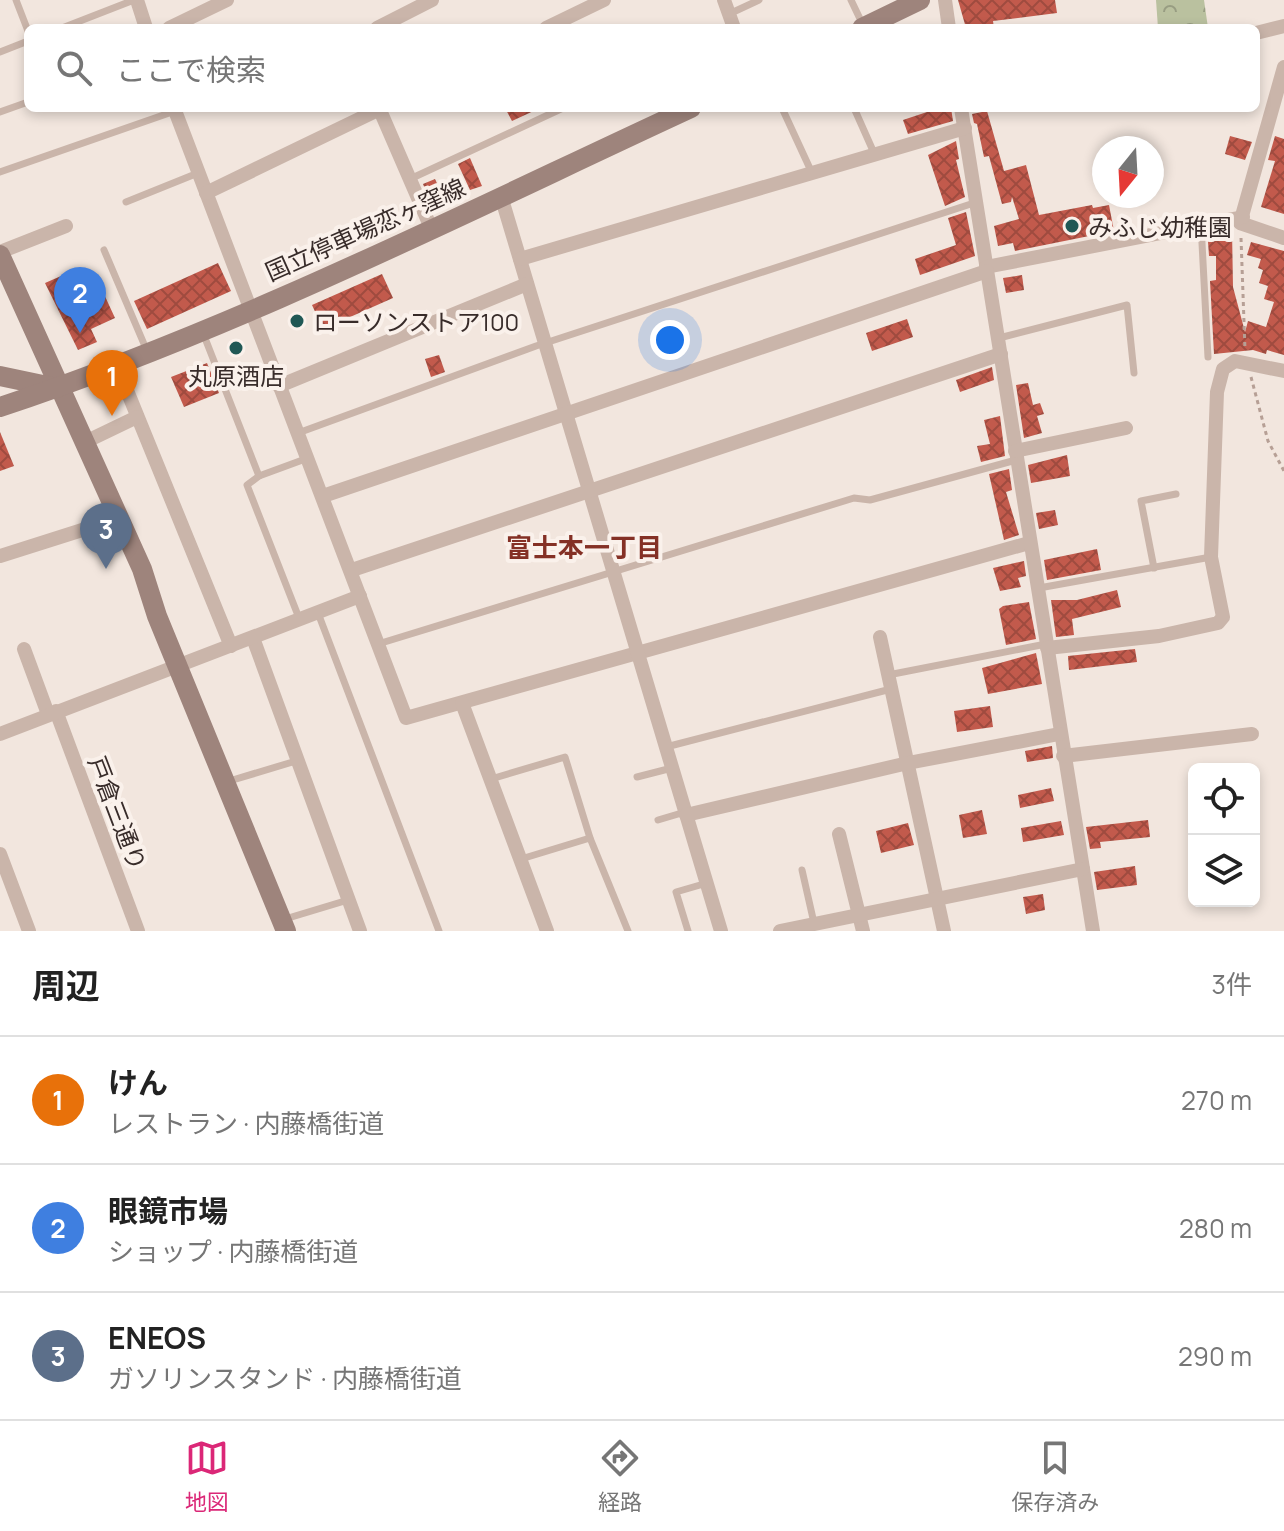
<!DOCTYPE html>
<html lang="ja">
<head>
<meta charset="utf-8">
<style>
	body { margin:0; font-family:Manrope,"Noto Sans JP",sans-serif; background:#f6f6f6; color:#222 }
	.controls { position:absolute; right:24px; bottom:24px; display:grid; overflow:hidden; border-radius:12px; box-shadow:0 4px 12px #0003 }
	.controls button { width:72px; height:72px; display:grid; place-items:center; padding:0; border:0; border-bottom:2px solid #e0e0e0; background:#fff; color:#222; font:40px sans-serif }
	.compass { position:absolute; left:1092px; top:136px; width:72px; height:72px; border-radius:50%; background:#fff; box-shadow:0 4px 12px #0003; rotate:198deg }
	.you { position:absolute; left:670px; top:340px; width:28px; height:28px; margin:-20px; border:6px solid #fff; border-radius:50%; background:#1a73e8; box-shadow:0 0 0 12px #1a73e833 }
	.badge { display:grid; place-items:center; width:52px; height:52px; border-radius:50%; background:#db2777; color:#fff; font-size:26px; font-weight:700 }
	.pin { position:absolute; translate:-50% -66px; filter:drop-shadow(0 2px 4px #0008) }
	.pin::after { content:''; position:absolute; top:42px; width:28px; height:24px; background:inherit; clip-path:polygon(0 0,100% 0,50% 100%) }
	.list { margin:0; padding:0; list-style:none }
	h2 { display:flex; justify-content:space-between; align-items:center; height:104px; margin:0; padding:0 32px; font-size:34px }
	h2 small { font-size:26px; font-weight:400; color:#767676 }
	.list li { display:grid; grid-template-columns:52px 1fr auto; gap:24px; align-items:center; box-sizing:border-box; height:128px; padding:0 32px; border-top:2px solid #e0e0e0 }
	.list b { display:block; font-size:30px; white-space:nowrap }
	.list p { margin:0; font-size:26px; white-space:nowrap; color:#767676 }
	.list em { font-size:26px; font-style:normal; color:#767676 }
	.icon { flex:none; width:44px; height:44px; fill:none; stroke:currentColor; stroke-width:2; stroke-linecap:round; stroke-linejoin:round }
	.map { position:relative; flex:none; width:1284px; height:931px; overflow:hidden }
	.search { position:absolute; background:#fff; box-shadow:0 4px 12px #0003; left:24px; right:24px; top:24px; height:88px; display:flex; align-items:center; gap:20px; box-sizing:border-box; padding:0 28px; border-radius:12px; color:#767676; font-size:30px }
	.sheet { height:488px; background:#fff }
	nav { display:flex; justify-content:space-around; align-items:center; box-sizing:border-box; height:112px; border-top:2px solid #e0e0e0; background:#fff; font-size:22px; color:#767676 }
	nav a { display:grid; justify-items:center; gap:4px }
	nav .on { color:#db2777 }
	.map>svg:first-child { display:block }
	.park { fill:url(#park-crowns) }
	.building { fill:url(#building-cross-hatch) }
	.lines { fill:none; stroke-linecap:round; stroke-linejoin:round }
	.path { stroke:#b69f95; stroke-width:3; stroke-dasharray:4 4; stroke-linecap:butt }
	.lane { stroke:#cab5aa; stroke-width:7 }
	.street { stroke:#cab5aa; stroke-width:14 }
	.secondary { stroke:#9e847c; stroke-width:20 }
	.poi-dot { fill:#205855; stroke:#faf1eb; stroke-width:3 }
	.labels { text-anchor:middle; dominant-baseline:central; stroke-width:8; stroke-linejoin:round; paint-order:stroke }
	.poi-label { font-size:24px; fill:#382c2a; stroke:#faf1eb; text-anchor:start }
	.street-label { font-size:24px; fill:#382c2a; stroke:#faf1eb }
	.neighbourhood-label { font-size:26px; font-weight:bold; fill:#843025; stroke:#faf1eb }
</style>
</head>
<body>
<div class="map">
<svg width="1284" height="931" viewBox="0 0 1284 931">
	<defs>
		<pattern id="park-crowns" width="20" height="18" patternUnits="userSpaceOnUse" patternTransform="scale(2)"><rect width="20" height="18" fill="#bac19f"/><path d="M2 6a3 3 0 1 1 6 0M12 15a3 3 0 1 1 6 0" fill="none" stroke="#989d82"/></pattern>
		<pattern id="building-cross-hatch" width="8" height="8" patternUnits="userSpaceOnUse" patternTransform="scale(2)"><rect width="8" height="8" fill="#c25a4c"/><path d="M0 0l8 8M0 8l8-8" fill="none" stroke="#9f4b3f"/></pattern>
	</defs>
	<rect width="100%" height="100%" fill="#f2e6de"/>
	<path class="park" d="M1156 0H1204L1208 28H1158Z"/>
	<g class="building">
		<path d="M958 0H1055L1057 13 993 21 994 28H966Z"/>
		<path d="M505 108H540L512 121Z"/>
		<path d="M939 108H951L953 121 908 134 903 120Z"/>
		<path d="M987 111 1004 171 1026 165 1039 215 1092 205 1093 208 1109 205 1114 231 1015 251 1013 243 998 246 994 226 1019 219 1012 197 1011 202 1002 204 989 156 984 157 977 124 974 123 972 114Z"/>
		<path d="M1230 136 1252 142 1245 160 1225 154Z"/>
		<path d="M1275 136 1284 139V214L1261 207 1275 161 1268 160Z"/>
		<path d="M956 141 959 159 956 160 965 197 945 206 928 155Z"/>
		<path d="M470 158 482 186 470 190 458 164Z"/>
		<path d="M435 179 446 203 433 208 423 184Z"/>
		<path d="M966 212 975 256 920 275 915 259 956 245 948 218Z"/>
		<path d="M1232 229 1233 287 1245 332 1248 321 1266 327 1274 302 1264 299 1268 286 1259 283 1263 270 1258 268 1261 259 1247 255 1251 242 1284 251V355L1267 350 1266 354 1253 350 1214 354 1210 281 1216 280V256H1209L1208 242 1210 234Z"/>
		<path d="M218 263 231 291 147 329 134 301Z"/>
		<path d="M68 273 81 302 103 292 115 318 91 329 97 342 78 350 45 283Z"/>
		<path d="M382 274 393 298 323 329 312 305Z"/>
		<path d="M1022 275 1024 290 1006 293 1003 278Z"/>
		<path d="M907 319 913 337 872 351 866 333Z"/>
		<path d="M439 355 445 372 431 377 425 359Z"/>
		<path d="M207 363 219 393 184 407 171 377Z"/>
		<path d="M992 367 994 380 960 392 956 380Z"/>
		<path d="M1028 383 1033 405 1040 403 1044 414 1037 416 1042 433 1024 438 1016 385Z"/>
		<path d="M1000 416 1005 456 981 462 977 446 990 444 984 420Z"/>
		<path d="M0 432 14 466 0 471Z"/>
		<path d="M1067 455 1070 476 1031 483 1028 465Z"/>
		<path d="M1009 469 1012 490 1006 492 1019 535 1004 540 989 474Z"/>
		<path d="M1055 510 1058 525 1039 529 1036 513Z"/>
		<path d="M1097 549 1101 570 1047 580 1044 560Z"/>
		<path d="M1024 561 1026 576 1018 578 1021 587 1000 591 993 568Z"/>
		<path d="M1117 590 1121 607 1072 619 1074 635 1056 637 1051 600H1077Z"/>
		<path d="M1029 602 1036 639 1006 645 999 609 1003 606Z"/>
		<path d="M1135 649 1137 662 1069 670 1068 656Z"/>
		<path d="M1036 653 1042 684 988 694 982 668Z"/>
		<path d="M990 706 993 727 957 732 954 711Z"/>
		<path d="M1052 746 1053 758 1027 762 1025 751Z"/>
		<path d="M1051 788 1054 801 1020 808 1018 795Z"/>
		<path d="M982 810 987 834 963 838 959 815Z"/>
		<path d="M1148 820 1150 837 1100 842 1101 848 1090 849 1086 827Z"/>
		<path d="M1061 821 1064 835 1023 842 1021 828Z"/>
		<path d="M908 823 914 845 881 853 876 831Z"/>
		<path d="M1135 866 1137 885 1097 890 1094 872Z"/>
		<path d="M1043 894 1045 910 1026 914 1023 897Z"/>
	</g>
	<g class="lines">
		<g class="path">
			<path d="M1241 238 1245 350"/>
			<path d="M1251 377 1268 441 1284 471"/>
		</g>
		<g class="lane">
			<path d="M16 0 28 31"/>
			<path d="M851 0 862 23"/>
			<path d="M729 14 759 0"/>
			<path d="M62 28 134 0"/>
			<path d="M0 52 28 41"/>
			<path d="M782 108 812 173"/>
			<path d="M854 108 874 153"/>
			<path d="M0 112 28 102"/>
			<path d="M0 172 175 111"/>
			<path d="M410 179 563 108"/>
			<path d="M126 202 198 173"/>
			<path d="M1201 224 1208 357"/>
			<path d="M104 250 147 351"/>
			<path d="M203 333 259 476"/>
			<path d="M999 338 1127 305 1134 373"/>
			<path d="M298 433 536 346 977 202"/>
			<path d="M1154 568 1141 501 1176 494"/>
			<path d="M1039 588 1211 557"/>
			<path d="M318 613 439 931"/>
			<path d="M299 618 247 485 259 476 308 458"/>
			<path d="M378 644 854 498 870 500 1016 460"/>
			<path d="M888 675 1046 644"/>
			<path d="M666 747 891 689"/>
			<path d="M637 777 672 768"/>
			<path d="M491 779 565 757 590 838 628 931"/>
			<path d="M226 782 296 761"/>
			<path d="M658 820 685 812"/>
			<path d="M521 859 590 838"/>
			<path d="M802 870 814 923"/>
			<path d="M285 919 348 900"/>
			<path d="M688 931 676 892 707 883"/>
		</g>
		<g class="street">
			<path d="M137 0 146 28"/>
			<path d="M724 0 734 28"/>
			<path d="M945 0 949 28"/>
			<path d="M169 28 227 0"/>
			<path d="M377 28 432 0"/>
			<path d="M546 28 604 0"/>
			<path d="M1256 33 1284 26"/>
			<path d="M1284 67 1240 223 1284 238"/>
			<path d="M174 108 406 718 1029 543"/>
			<path d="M379 108 431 228"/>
			<path d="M961 108 1093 931"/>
			<path d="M206 193 382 108"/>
			<path d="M501 196 721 931"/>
			<path d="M0 252 66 226"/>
			<path d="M520 259 965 128"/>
			<path d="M986 267 1243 217"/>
			<path d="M117 366 231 646"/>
			<path d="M279 386 527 284"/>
			<path d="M83 443 137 417"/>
			<path d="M1015 451 1126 428"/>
			<path d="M323 496 987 271"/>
			<path d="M0 556 120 518"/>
			<path d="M352 570 1001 354"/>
			<path d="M880 637 944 931"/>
			<path d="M253 638 360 931"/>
			<path d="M1047 648 1159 636 1218 623 1223 617 1211 557 1217 392 1223 369 1235 361 1284 371"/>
			<path d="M24 649 48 714"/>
			<path d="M462 703 547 931"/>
			<path d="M56 711 138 931"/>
			<path d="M0 734 360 596"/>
			<path d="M1063 756 1252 734"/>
			<path d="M686 815 908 763 1059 734"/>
			<path d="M839 834 863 931"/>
			<path d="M0 854 29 931"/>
			<path d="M780 931 1083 869"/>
		</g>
		<g class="secondary">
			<path d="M862 28 920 0"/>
			<path d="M0 255 142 569 157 616 286 931"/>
			<path d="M0 376 57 388"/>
			<path d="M0 407C238 328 464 213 691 108"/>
		</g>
	</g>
	<g class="poi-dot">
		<circle cx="1072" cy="226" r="8"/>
		<circle cx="297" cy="321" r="8"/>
		<circle cx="236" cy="348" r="8"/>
	</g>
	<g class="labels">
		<g class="poi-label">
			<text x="1088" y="226">みふじ幼稚園</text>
			<text x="313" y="321">ローソンストア100</text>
			<text x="236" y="375" text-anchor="middle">丸原酒店</text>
		</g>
		<g class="street-label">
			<text transform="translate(365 229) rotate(-24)">国立停車場恋ヶ窪線</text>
			<text transform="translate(118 813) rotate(69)">戸倉三通り</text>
		</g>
		<g class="neighbourhood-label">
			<text x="584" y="547">富士本一丁目</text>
		</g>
	</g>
</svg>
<div class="controls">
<button><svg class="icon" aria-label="locate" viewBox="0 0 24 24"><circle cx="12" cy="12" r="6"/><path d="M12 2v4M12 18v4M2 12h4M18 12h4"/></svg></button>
<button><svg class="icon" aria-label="layers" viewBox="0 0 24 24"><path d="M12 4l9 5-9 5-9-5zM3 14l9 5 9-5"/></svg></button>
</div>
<svg class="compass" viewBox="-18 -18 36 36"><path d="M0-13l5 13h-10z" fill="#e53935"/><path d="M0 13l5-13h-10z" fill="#767676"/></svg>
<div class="you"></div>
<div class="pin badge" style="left:112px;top:416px;background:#e8710a">1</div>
<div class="pin badge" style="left:80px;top:333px;background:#3f7fe0">2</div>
<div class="pin badge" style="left:106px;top:569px;background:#5c6f8a">3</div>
<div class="search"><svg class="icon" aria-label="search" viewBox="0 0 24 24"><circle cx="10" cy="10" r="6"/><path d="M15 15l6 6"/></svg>ここで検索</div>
</div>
<section class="sheet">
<h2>周辺<small>3件</small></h2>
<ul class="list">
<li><span class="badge" style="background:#e8710a">1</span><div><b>けん</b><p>レストラン · 内藤橋街道</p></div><em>270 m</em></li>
<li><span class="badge" style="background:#3f7fe0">2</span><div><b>眼鏡市場</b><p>ショップ · 内藤橋街道</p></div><em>280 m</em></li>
<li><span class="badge" style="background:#5c6f8a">3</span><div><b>ENEOS</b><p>ガソリンスタンド · 内藤橋街道</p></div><em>290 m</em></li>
</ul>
</section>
<nav>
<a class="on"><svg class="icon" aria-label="map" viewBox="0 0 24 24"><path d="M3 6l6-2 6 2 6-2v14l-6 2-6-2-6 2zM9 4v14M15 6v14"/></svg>地図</a>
<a><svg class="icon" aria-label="directions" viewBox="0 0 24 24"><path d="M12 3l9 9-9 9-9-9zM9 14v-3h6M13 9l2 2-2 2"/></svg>経路</a>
<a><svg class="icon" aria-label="saved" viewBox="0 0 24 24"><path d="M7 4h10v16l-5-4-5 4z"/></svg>保存済み</a>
</nav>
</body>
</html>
